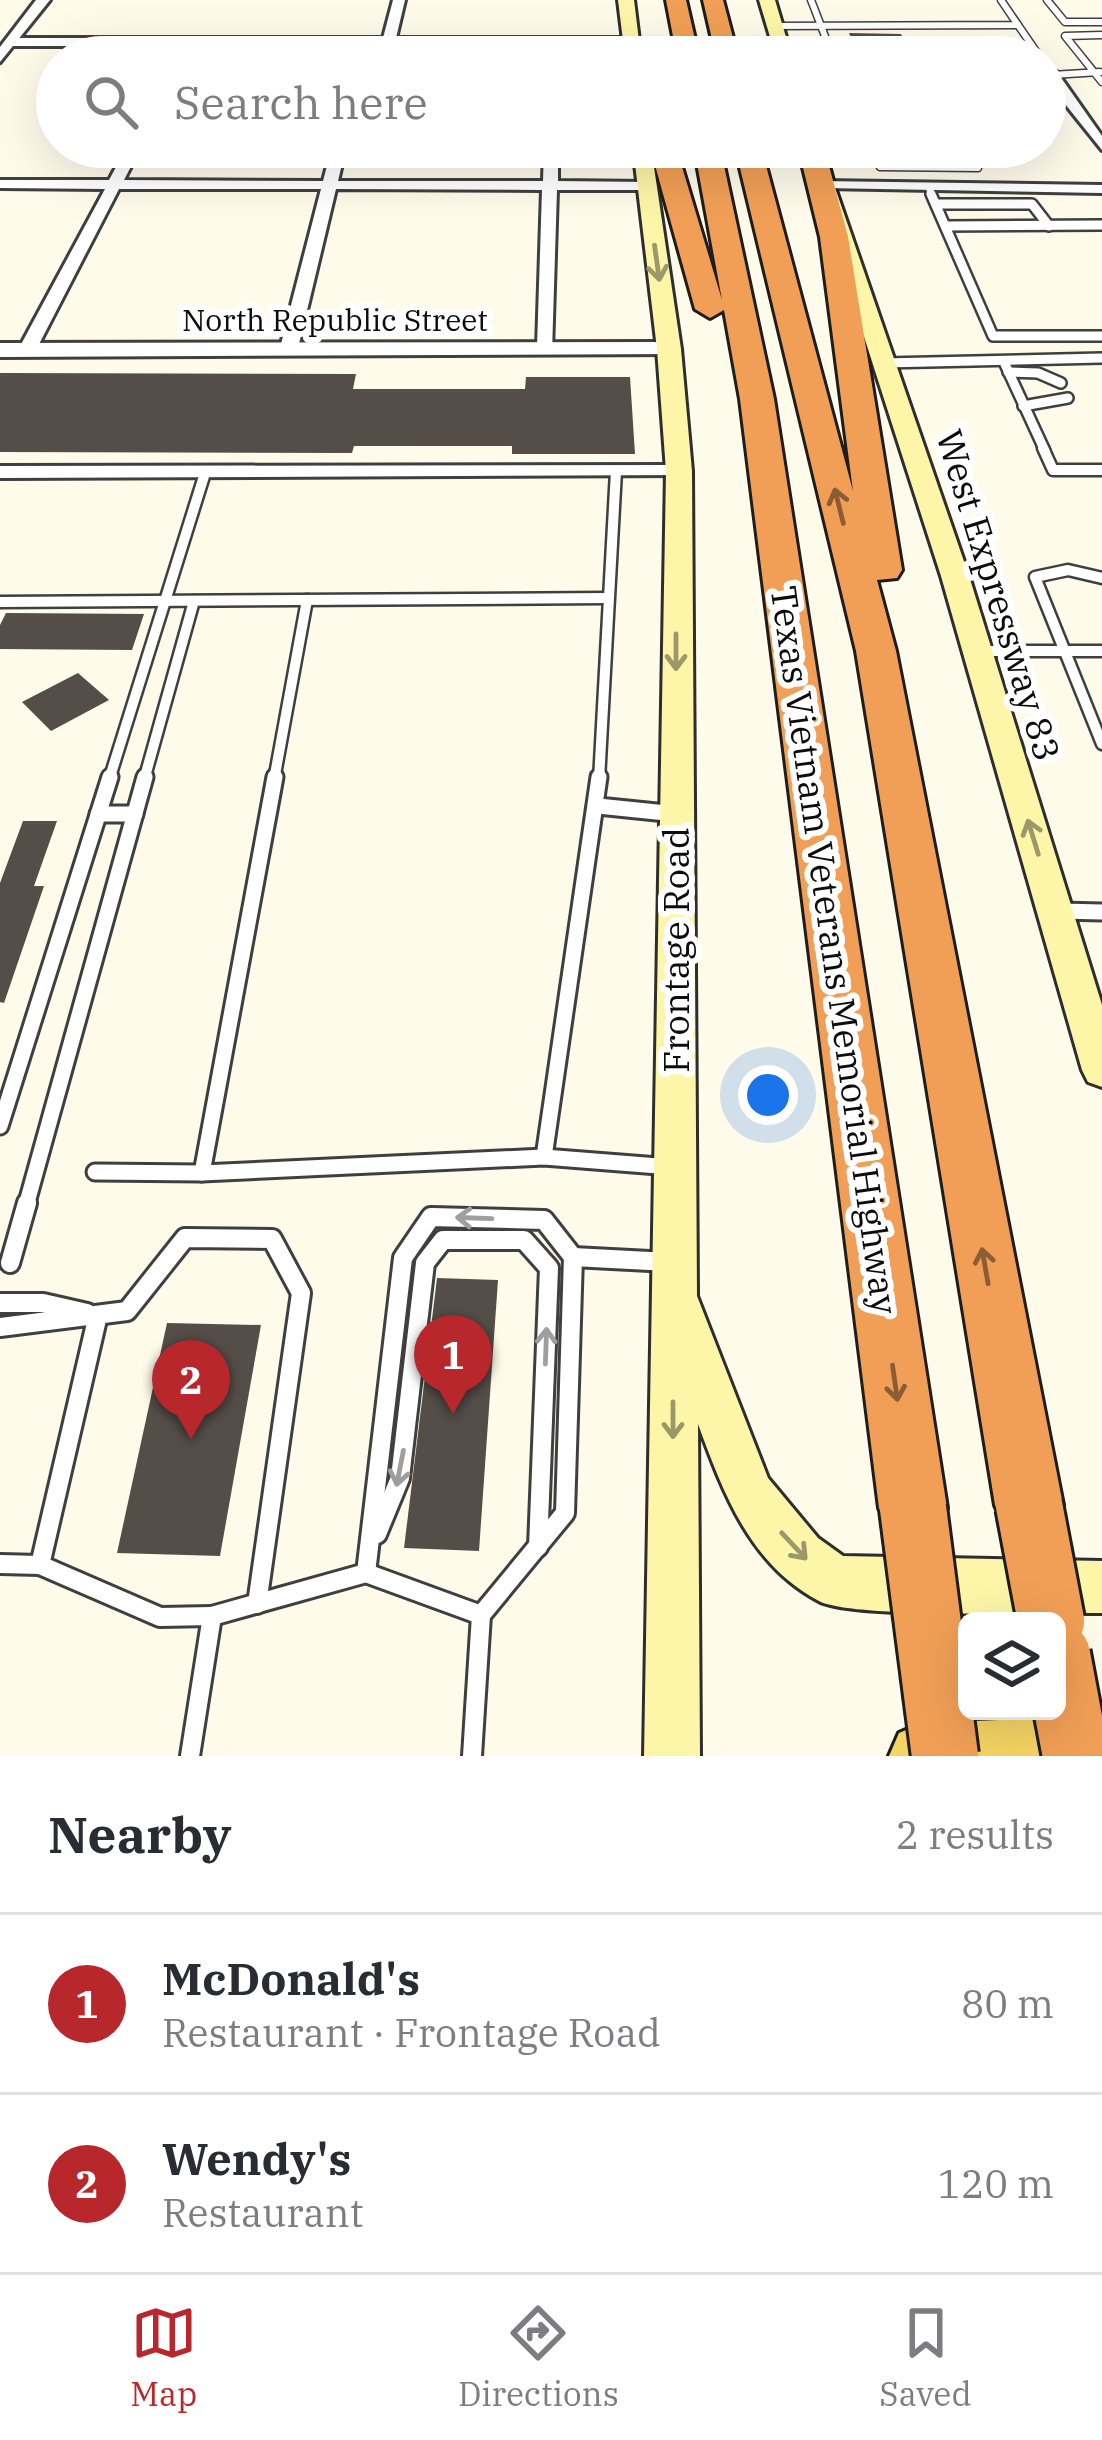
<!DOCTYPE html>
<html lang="en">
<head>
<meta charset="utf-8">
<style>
	body { margin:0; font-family:"IBM Plex Serif",serif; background:#f7f7f7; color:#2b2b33 }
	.controls { position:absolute; right:36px; bottom:36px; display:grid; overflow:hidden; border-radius:18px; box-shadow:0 12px 48px #0002 }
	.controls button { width:108px; height:108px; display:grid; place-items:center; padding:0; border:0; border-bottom:3px solid #e1e1e2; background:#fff; color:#2b2b33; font:60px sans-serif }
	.you { position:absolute; left:768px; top:1095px; width:42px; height:42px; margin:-30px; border:9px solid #fff; border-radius:50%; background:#1a73e8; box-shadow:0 0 0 18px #1a73e833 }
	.badge { display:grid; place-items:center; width:78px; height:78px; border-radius:50%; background:#b8272c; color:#fff; font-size:39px; font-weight:700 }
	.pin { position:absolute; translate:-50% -99px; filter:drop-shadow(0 3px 6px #0008) }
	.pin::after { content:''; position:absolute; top:63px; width:42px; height:36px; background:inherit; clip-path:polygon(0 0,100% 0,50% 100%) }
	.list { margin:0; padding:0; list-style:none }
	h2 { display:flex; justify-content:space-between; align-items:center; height:156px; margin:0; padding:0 48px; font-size:51px }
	h2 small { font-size:39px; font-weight:400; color:#7c7c81 }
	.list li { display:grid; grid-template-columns:78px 1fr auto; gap:36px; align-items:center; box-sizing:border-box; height:180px; padding:0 48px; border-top:3px solid #e1e1e2 }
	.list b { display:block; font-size:45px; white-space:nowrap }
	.list p { margin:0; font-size:39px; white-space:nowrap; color:#7c7c81 }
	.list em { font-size:39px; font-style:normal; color:#7c7c81 }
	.icon { flex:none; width:66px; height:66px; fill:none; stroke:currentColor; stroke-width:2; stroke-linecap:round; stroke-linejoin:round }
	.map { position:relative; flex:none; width:1102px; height:1756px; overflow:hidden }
	.search { position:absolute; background:#fff; box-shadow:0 12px 48px #0002; left:36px; right:36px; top:36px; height:132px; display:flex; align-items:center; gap:30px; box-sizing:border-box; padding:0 42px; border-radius:66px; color:#7c7c81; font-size:45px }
	.sheet { height:516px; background:#fff }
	nav { display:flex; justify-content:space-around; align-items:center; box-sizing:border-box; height:168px; border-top:3px solid #e1e1e2; background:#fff; font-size:33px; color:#7c7c81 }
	nav a { display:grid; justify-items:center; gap:6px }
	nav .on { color:#b8272c }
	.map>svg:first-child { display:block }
	.building { fill:#544d48 }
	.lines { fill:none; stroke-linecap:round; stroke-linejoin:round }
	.service-far4-casing { stroke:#3f3f3f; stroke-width:9 }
	.service-far3-casing { stroke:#3f3f3f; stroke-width:14 }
	.service-far2-casing { stroke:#3f3f3f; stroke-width:15 }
	.service-far1-casing { stroke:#3f3f3f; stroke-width:21 }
	.service-casing { stroke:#3f3f3f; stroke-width:24 }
	.minor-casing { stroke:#3f3f3f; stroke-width:6 }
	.tertiary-casing { stroke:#3f3f3f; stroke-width:6 }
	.secondary-casing { stroke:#2e2e2e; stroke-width:6 }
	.primary-casing { stroke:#1d1d1d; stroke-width:6 }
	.motorway-casing { stroke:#1d1d1d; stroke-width:6 }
	.service-far4 { stroke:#fff; stroke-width:6 }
	.service-far3 { stroke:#fff; stroke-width:9 }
	.service-far2 { stroke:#fff; stroke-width:10 }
	.service-far1 { stroke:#fff; stroke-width:15 }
	.service { stroke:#fff; stroke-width:18 }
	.minor { fill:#fff; fill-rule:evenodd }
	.tertiary { fill:#fff; fill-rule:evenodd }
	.secondary { fill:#fdf5a7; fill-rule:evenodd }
	.primary { fill:#f5d464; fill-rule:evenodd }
	.motorway { fill:#f19f56; fill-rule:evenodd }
	.motorway-bridge-casing { stroke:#1d1d1d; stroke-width:72; stroke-linecap:butt }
	.motorway-bridge { stroke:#f19f56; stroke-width:66 }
	.oneway { stroke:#9d9869 }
	.oneway2 { stroke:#8a5d35 }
	.oneway3 { stroke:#9e9e9e }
	.labels { text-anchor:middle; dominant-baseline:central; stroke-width:12; stroke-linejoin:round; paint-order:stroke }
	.far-street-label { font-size:30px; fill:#0c0c0c; stroke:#fff }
	.street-label { font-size:36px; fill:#0c0c0c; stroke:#fff }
</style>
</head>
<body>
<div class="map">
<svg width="1102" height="1756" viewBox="0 0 1102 1756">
	<rect width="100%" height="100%" fill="#fffbeb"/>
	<g class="building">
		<path d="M849 33 901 34 912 57H858Z"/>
		<path d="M0 373 356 374 353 389H525L526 377H630L635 454H512V446H354L352 453 0 452Z"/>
		<path d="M6 613 144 614 132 650 0 649V625Z"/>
		<path d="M78 673 109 700 51 731 22 702Z"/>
		<path d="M23 821H57L34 886H44L4 1003 0 1002V883Z"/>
		<path d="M437 1278 498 1280 479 1551 404 1548Z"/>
		<path d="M167 1323 261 1325 220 1556 117 1553Z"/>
	</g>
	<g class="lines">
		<g class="service-far4-casing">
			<g id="service-far4">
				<path d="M811 0 833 57"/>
				<path d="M1047 0 1065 22H1102"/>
				<path d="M1018 25 1040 57"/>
				<path d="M775 26 1018 25 1001 0"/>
				<path d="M1102 35 1065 36 1102 82"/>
				<path d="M1045 65 1052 75 1100 72"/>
				<path d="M867 147 880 167 978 168 968 147"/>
				<path d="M929 189 933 197"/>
			</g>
		</g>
		<g class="service-far3-casing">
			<g id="service-far3">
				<path d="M931 194 993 336H1102"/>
				<path d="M936 204H1032L1049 226"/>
				<path d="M946 226 1102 225"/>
				<path d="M1004 362 1045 451"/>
				<path d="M884 363 1102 358"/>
				<path d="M1008 372 1038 373 1061 383"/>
				<path d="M1023 406 1068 398"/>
			</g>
		</g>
		<g class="service-far2-casing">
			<g id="service-far2">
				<path d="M1043 448 1053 470H1102"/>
				<path d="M1102 578 1068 570 1035 577 1102 744"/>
				<path d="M0 602 606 598"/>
				<path d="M977 651H1102"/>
				<path d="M109 780 205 473"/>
				<path d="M144 780 194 601"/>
				<path d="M274 780 307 600"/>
				<path d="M599 780 616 471"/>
			</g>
		</g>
		<g class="service-far1-casing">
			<g id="service-far1">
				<path d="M599 777 544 1157 671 1167"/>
				<path d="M598 806 676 814"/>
				<path d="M98 814H135"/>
				<path d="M1060 911 1102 912"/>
				<path d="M0 1126 110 777"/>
				<path d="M95 1172 202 1173 275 777"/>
				<path d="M202 1173 544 1157"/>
				<path d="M26 1206 145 777"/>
			</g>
		</g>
		<g class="service-casing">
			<g id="service">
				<path d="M573 1257 669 1262"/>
				<path d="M10 1263 27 1203"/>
				<path d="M0 1303H43L87 1313"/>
				<path d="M98 1315 40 1565 160 1617 212 1616"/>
				<path d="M0 1327 127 1311 185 1238 272 1239 301 1293 257 1604"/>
				<path d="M377 1534 400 1478 425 1263 443 1240H524L549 1268 538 1547"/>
				<path d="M0 1564 40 1565"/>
				<path d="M366 1573 403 1258 431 1217 544 1220 573 1257 565 1513 481 1615 472 1756"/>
				<path d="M190 1756 212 1616 366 1573 481 1615"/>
			</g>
		</g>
		<g class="minor-casing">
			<g id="minor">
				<path d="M393 0H405L396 38H631L637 42 631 46H12L6 42 12 38H383Z"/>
				<path d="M1045 71 1057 72 1102 136V150L1045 79Z"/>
				<path d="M127 147H141L124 180 323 181 332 147H346L338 181H543L544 147H558V181L646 182 653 186 646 190H557L552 352 537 348 542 190 336 189 298 348 289 353 280 348 321 189H119L36 350 21 354 18 350 105 189 0 188V180H109Z"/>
				<path d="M819 181 1102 185V193L824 188 817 184Z"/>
				<path d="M679 465 689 471 686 475 0 478V466Z"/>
			</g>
		</g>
		<g class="tertiary-casing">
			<g id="tertiary">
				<path d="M36 0H50L0 62V47Z"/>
				<path d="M669 342 677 344V354L0 357V343Z"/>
			</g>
		</g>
		<g class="secondary-casing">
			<g id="secondary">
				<path d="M618 0H634L641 57H625Z"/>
				<path d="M759 0H775L792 57H776Z"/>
				<path d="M633 147H651L681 349 692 471 697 1296 768 1478 818 1538 843 1556 1102 1561V1613C1051 1612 852 1619 819 1601 750 1565 723 1492 698 1424L700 1756H644L666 471 657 349Z"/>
				<path d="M803 147H821L969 576 1102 1005V1087L1088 1082 1082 1070 941 576Z"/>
			</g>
		</g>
		<g class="primary-casing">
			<path id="primary" d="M1099 1716 1102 1756H889L899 1733 922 1723Z"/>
		</g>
		<g class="motorway-casing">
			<g id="motorway">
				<path d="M666 0H686L699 57H677Z"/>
				<path d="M703 0H723L738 57H716Z"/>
				<path d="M650 147H676L722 300 694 147H720L774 399 947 1508 937 1532 913 1542 889 1532 879 1508 740 399 724 310 710 318 695 309Z"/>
				<path d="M735 147H761L853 491 820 237 798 147H824L848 237 902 570 897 578 877 580 896 651 1063 1505 1053 1529 1029 1539 1005 1529 995 1505 856 651Z"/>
			</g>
		</g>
		<use href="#service-far4" class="service-far4"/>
		<use href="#service-far3" class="service-far3"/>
		<use href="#service-far2" class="service-far2"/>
		<use href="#service-far1" class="service-far1"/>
		<use href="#service" class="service"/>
		<use href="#minor" class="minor"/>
		<use href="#tertiary" class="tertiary"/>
		<use href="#secondary" class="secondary"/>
		<use href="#primary" class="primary"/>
		<use href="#motorway" class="motorway"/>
		<g class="motorway-bridge-casing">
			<g id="motorway-bridge">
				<path d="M1029 1505 1051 1621"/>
				<path d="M913 1508 945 1756"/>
				<path d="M1057 1655 1076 1756"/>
			</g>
		</g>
		<use href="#motorway-bridge" class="motorway-bridge"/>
	</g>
	<defs><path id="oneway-shaft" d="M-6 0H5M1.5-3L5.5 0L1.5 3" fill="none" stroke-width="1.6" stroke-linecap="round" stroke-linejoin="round" transform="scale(3)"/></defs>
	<g class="oneway">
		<use href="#oneway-shaft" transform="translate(657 263) rotate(82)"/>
		<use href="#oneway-shaft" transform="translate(676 652) rotate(90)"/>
		<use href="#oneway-shaft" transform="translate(1033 837) rotate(-107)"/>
		<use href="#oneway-shaft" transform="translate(673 1420) rotate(90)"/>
		<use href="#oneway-shaft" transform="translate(794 1546) rotate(47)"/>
	</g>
	<g class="oneway2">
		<use href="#oneway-shaft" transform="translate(839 506) rotate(-104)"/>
		<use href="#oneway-shaft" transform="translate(985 1266) rotate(-100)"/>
		<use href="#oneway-shaft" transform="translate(895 1383) rotate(82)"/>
	</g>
	<g class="oneway3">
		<use href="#oneway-shaft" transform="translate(474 1218) rotate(-178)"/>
		<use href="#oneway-shaft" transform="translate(546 1346) rotate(-88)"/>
		<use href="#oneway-shaft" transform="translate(400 1468) rotate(101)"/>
	</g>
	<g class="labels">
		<g class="far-street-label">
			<text x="335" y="319">North Republic Street</text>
		</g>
		<g class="street-label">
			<text transform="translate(999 595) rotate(73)">West Expressway 83</text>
			<text transform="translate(675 950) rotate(-90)">Frontage Road</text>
			<text transform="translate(835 950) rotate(82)">Texas Vietnam Veterans Memorial Highway</text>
		</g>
	</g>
</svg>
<div class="controls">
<button><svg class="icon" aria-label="layers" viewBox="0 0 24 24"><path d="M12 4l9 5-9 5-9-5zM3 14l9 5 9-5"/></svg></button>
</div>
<div class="you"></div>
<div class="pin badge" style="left:453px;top:1414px">1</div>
<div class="pin badge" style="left:191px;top:1439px">2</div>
<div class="search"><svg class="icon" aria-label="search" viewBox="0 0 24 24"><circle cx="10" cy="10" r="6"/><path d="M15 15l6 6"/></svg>Search here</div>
</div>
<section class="sheet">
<h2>Nearby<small>2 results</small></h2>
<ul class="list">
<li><span class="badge">1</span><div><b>McDonald's</b><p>Restaurant · Frontage Road</p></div><em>80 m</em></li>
<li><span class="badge">2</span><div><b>Wendy's</b><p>Restaurant</p></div><em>120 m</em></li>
</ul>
</section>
<nav>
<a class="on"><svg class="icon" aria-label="map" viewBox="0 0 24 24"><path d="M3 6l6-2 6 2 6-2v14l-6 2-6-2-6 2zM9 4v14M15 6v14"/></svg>Map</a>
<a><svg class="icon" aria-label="directions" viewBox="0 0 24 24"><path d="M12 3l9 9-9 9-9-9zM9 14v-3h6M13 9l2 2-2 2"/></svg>Directions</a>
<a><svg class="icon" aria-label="saved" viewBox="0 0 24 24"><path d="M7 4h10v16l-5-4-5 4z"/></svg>Saved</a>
</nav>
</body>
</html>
